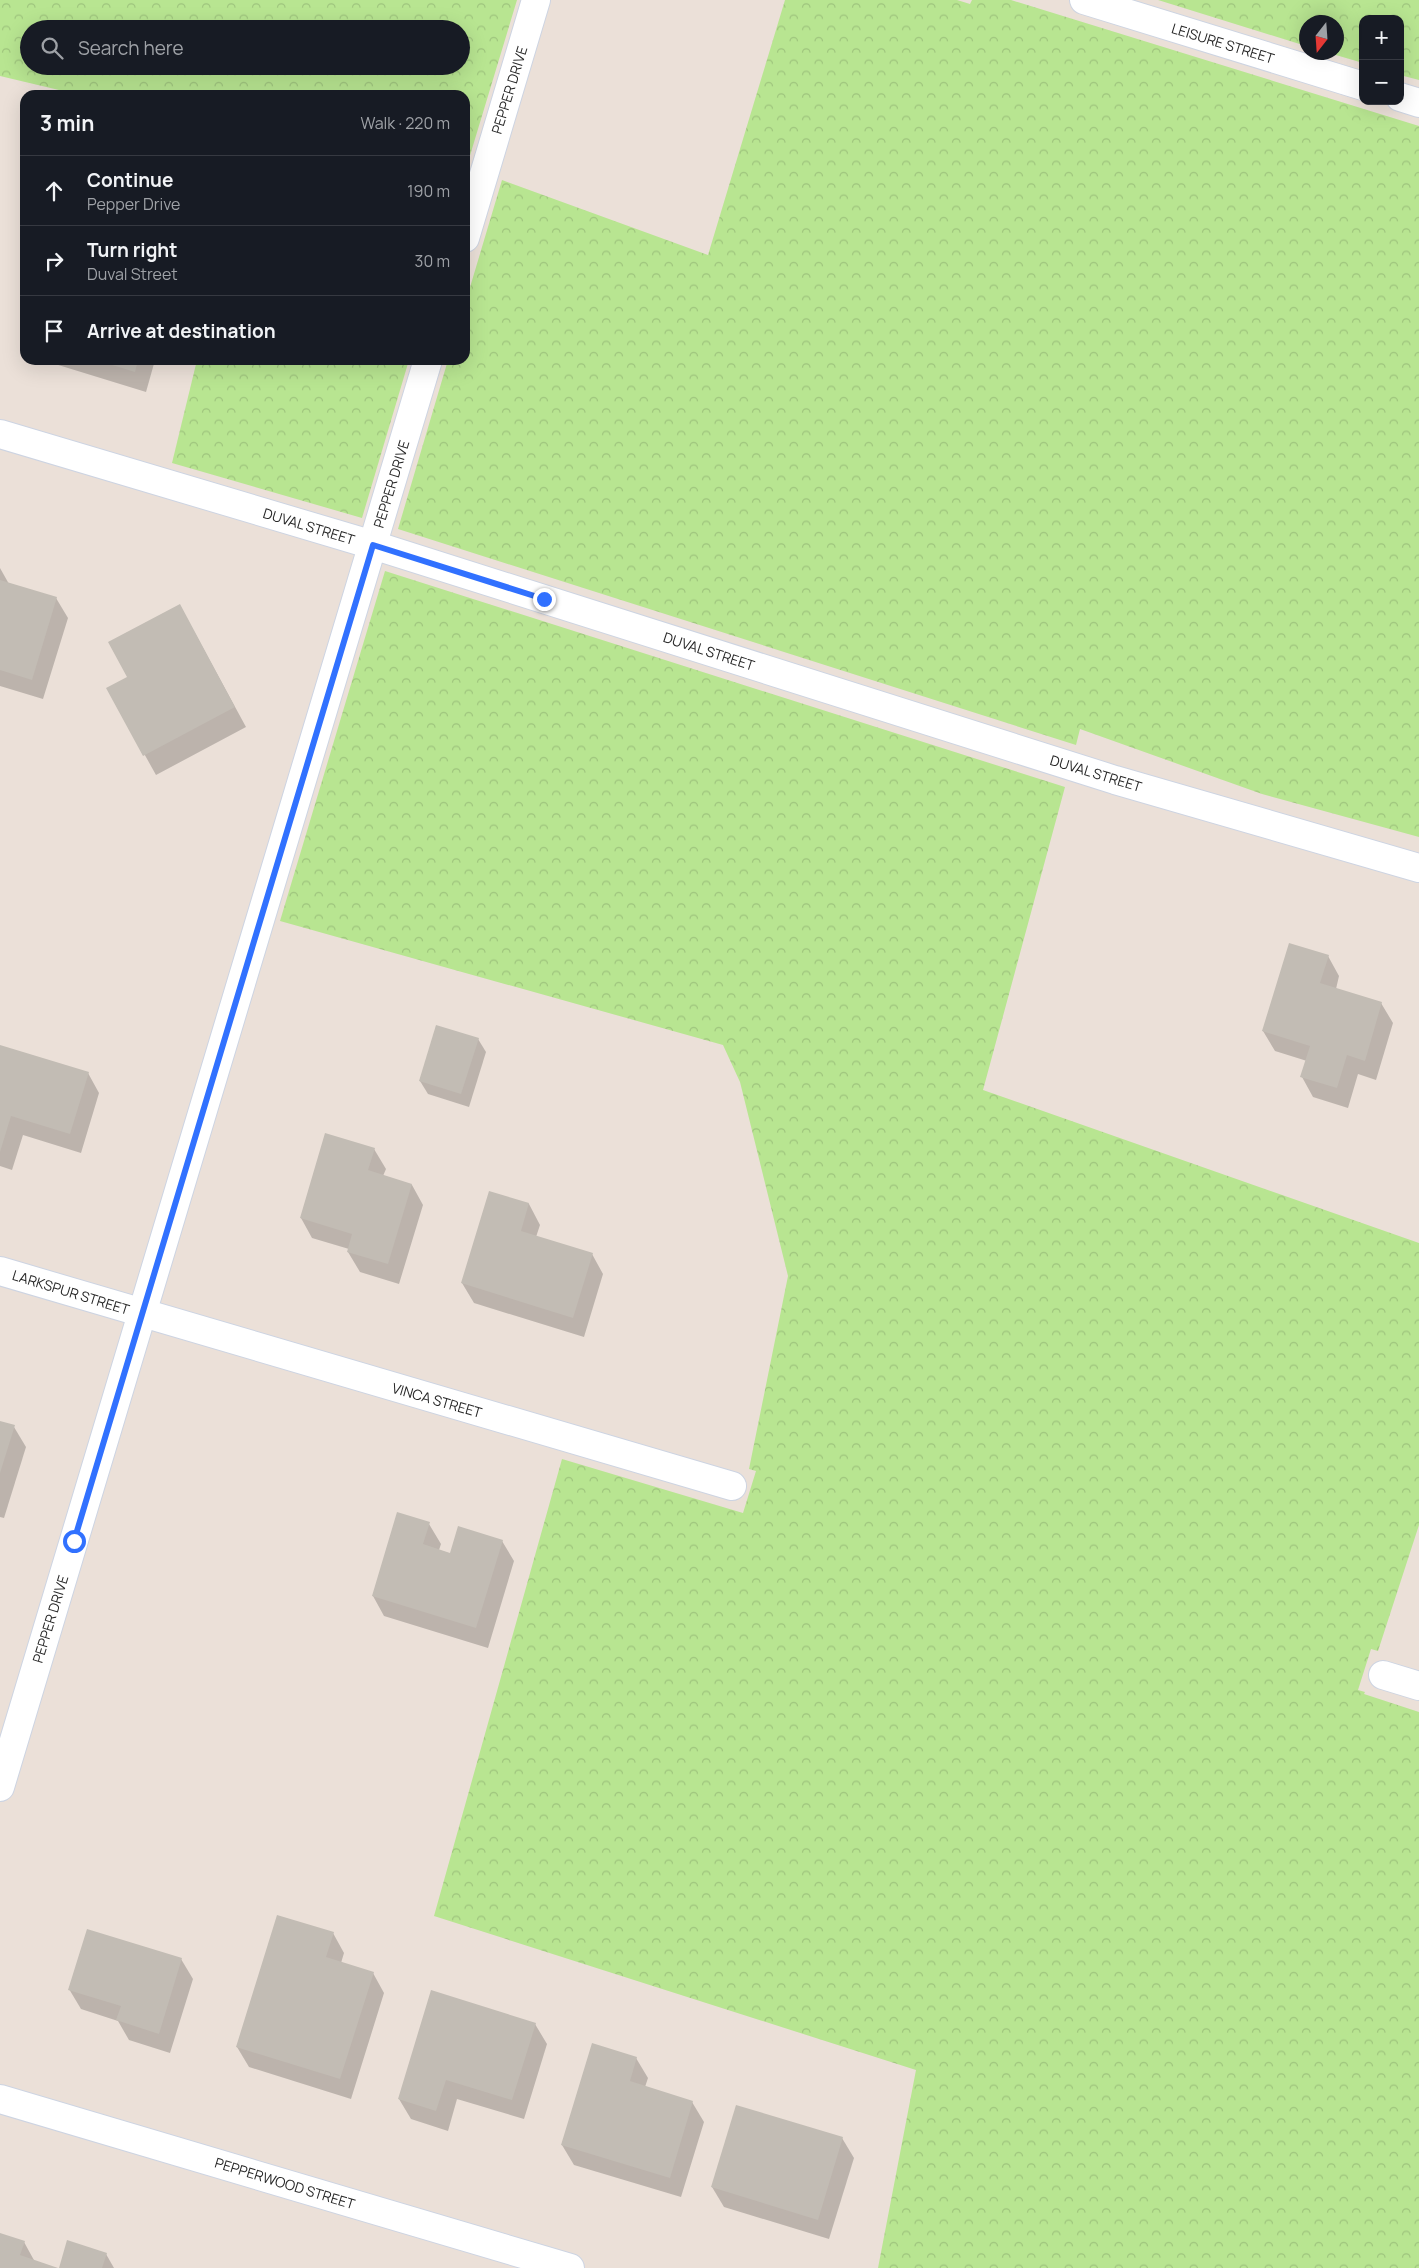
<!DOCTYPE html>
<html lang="en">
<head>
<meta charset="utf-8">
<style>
	body { margin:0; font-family:Manrope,sans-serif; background:#20242c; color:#f1f3f6 }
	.controls { position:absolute; right:15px; top:15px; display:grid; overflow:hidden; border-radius:10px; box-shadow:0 5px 20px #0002 }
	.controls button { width:45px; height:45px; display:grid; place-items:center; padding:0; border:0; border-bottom:1px solid #363941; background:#171b24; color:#f1f3f6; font:25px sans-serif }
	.compass { position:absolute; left:1299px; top:15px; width:45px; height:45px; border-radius:50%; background:#171b24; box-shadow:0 5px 20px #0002; rotate:197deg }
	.stop { position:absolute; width:15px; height:15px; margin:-11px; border:4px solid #3171ff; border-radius:50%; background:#fff }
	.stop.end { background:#3171ff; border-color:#fff; box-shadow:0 1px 5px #0008 }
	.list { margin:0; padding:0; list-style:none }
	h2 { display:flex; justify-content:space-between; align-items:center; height:65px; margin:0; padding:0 20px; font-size:21px }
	h2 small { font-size:16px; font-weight:400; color:#9ea1a6 }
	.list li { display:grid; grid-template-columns:32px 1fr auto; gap:15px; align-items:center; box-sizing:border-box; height:70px; padding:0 20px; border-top:1px solid #363941 }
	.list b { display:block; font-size:19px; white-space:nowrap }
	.list p { margin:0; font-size:16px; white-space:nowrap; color:#9ea1a6 }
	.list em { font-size:16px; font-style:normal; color:#9ea1a6 }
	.icon { flex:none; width:28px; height:28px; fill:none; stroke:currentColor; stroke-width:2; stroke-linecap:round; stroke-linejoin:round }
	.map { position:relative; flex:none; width:1419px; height:2268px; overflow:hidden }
	.search { position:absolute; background:#171b24; box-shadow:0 5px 20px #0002; left:20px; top:20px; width:450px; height:55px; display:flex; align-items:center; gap:12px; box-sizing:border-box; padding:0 18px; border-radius:28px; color:#9ea1a6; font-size:19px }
	.panel { position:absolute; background:#171b24; box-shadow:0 5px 20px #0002; left:20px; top:90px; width:450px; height:275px; border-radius:15px }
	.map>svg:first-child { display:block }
	.forest { fill:url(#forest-crowns); fill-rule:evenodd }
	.shadow { fill:#0003 }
	.building { fill:#c2bcb4 }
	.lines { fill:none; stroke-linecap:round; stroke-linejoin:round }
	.minor-casing { stroke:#cdd4e2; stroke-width:30 }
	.minor { stroke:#fff; stroke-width:28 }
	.route { stroke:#3171ff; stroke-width:6 }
	.labels { text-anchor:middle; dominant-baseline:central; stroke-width:4.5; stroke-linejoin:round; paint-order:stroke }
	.street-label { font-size:14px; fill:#272727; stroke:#fff }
</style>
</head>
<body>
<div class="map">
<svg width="1419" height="2268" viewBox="0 0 1419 2268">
	<defs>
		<pattern id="forest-crowns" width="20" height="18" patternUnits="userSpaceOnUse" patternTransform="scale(1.25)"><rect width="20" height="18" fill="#b8e591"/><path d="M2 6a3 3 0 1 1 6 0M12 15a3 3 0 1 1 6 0" fill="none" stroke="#9ec47d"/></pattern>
	</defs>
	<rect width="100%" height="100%" fill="#ebe0d8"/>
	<g class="forest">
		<path d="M0 0H517L465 172V95H80L0 76ZM29 29H461V66H29Z"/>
		<path d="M785 0H957L970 4 972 0H1011L1419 126V837L1262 794 1080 729 1076 745 398 529 448 360H465V304L502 180 708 255Z"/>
		<path d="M1158 0H1419V80L1400 75V19H1363V63L1329 53 1336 52V22H1306V46Z"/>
		<path d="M197 360H409L362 518 172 463Z"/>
		<path d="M385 571 1065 787 983 1090 1419 1243V1525L1378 1651 1371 1649 1358 1690 1365 1692 1364 1694 1419 1712V2268H878L916 2070 434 1916 562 1459 743 1513 756 1471 749 1469 788 1276 740 1082 723 1045 280 921Z"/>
	</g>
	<g class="shadow">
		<path d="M42 360H155L146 392Z"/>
		<path d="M0 568 9 584 56 598 68 618 43 699 0 686Z"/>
		<path d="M191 626 246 727 156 775 108 689 129 678Z"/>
		<path d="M1328 956 1339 976 1336 989 1381 1003 1393 1023 1376 1080 1358 1074 1348 1108 1313 1097 1302 1077 1307 1061 1275 1051 1263 1031Z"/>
		<path d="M478 1039 486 1052 469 1107 428 1094 420 1081Z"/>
		<path d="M0 1046 88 1073 99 1093 81 1153 23 1135 12 1170 0 1166Z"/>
		<path d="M374 1149 386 1169 383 1176 412 1185 423 1205 399 1284 360 1272 348 1252 349 1249 312 1238 301 1218Z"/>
		<path d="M490 1193 529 1204 540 1225 536 1237 592 1254 603 1274 584 1337 474 1303 462 1283Z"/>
		<path d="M0 1422 14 1427 26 1447 4 1518 0 1517Z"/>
		<path d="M429 1524 441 1544 439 1550 451 1554 502 1541 514 1561 488 1648 384 1616 373 1596Z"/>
		<path d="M333 1933 344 1953 341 1963 373 1973 384 1993 351 2099 249 2067 237 2047Z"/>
		<path d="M181 1959 193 1979 170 2053 129 2040 118 2021 81 2009 69 1989Z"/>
		<path d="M535 2024 547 2044 524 2119 457 2099 448 2131 411 2119 399 2099Z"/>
		<path d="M636 2058 648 2078 645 2087 692 2102 704 2122 681 2197 574 2165 562 2145Z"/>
		<path d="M842 2138 854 2158 829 2239 724 2207 712 2187Z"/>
		<path d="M0 2234 24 2242 35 2262 56 2268H0Z"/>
		<path d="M106 2254 114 2268H60Z"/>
	</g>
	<g class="building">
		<path d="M96 360H138L135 372Z"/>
		<path d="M0 580 57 597 32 680 0 670Z"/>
		<path d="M180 604 235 707 143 756 106 688 127 677 108 642Z"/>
		<path d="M1289 943 1329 955 1320 983 1382 1002 1365 1061 1347 1055 1337 1088 1300 1077 1310 1046 1262 1031Z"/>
		<path d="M436 1025 479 1038 461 1094 419 1081Z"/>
		<path d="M0 1045 89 1072 70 1134 11 1116 0 1152Z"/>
		<path d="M325 1133 375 1148 368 1170 412 1184 388 1264 347 1252 352 1234 300 1218Z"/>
		<path d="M489 1191 529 1203 521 1231 593 1253 573 1318 461 1283Z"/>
		<path d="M0 1421 15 1425 0 1473Z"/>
		<path d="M397 1512 430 1522 423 1544 450 1553 458 1526 503 1540 476 1628 372 1596Z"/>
		<path d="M277 1915 334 1932 326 1957 374 1972 340 2079 236 2047Z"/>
		<path d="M87 1929 182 1958 159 2034 116 2020 121 2006 68 1990Z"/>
		<path d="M431 1990 536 2023 512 2100 446 2080 436 2111 398 2099Z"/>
		<path d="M592 2043 637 2057 630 2081 693 2101 670 2178 561 2145Z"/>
		<path d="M736 2105 843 2137 818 2220 711 2187Z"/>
		<path d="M0 2233 25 2241 20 2255 58 2268H0Z"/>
		<path d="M67 2240 107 2253 102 2268H59Z"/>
	</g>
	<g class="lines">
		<g class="minor-casing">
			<g id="minor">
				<path d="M1084 0 1363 86"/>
				<path d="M1400 97 1419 103"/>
				<path d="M465 238 536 0"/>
				<path d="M0 434 373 545 1115 780 1419 868"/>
				<path d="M0 1271 732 1486"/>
				<path d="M1383 1675 1419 1686"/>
				<path d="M0 1787 428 360"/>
				<path d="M0 2099 570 2268"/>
			</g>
		</g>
		<use href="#minor" class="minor"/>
	</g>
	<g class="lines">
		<path class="route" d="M74 1541 373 545 544 599"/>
	</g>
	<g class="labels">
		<g class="street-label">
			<text transform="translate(1223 43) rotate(17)">LEISURE STREET</text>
			<text transform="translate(509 90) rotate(-73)">PEPPER DRIVE</text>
			<text transform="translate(391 484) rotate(-73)">PEPPER DRIVE</text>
			<text transform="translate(309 526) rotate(17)">DUVAL STREET</text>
			<text transform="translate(709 651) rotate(18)">DUVAL STREET</text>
			<text transform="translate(1096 773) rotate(17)">DUVAL STREET</text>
			<text transform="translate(71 1292) rotate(17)">LARKSPUR STREET</text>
			<text transform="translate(437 1400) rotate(16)">VINCA STREET</text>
			<text transform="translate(50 1619) rotate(-73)">PEPPER DRIVE</text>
			<text transform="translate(285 2183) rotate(17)">PEPPERWOOD STREET</text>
		</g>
	</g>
</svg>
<div class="controls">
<button>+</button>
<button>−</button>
</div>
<svg class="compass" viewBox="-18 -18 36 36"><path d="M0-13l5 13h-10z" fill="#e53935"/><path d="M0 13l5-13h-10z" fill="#9ea1a6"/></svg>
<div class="stop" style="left:74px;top:1541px"></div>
<div class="stop end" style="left:544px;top:599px"></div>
<div class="search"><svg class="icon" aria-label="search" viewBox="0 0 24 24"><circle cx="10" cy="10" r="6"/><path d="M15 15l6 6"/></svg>Search here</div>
<section class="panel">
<h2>3 min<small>Walk · 220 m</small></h2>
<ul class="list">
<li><svg class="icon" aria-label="ahead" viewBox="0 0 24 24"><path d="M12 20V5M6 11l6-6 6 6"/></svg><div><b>Continue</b><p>Pepper Drive</p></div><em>190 m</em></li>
<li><svg class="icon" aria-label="right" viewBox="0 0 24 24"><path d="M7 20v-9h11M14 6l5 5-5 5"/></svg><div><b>Turn right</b><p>Duval Street</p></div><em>30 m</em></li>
<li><svg class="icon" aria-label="arrive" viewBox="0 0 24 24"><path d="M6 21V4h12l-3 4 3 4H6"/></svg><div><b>Arrive at destination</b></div></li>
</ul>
</section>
</div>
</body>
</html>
